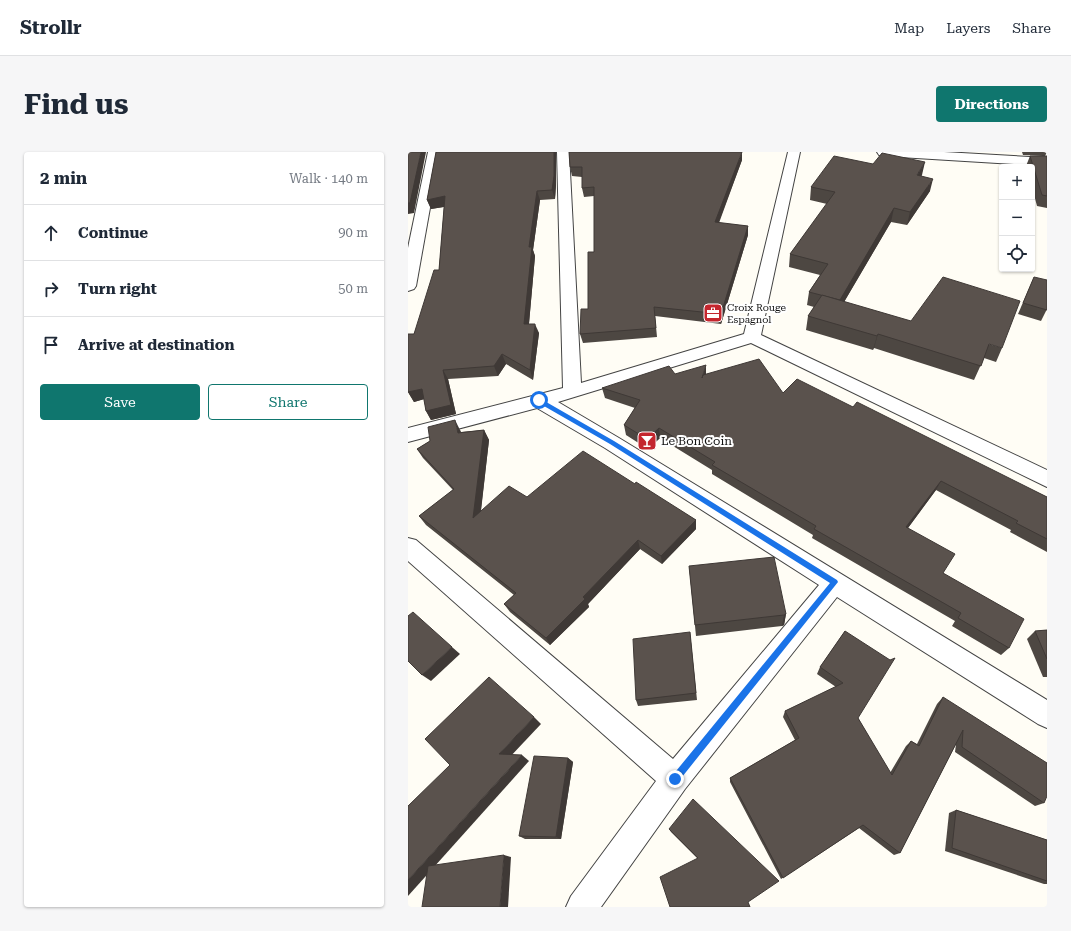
<!DOCTYPE html>
<html lang="en">
<head>
<meta charset="utf-8">
<style>
	body { margin:0; font-family:"Roboto Serif",serif; background:#f6f6f7; color:#1f2937 }
	.controls { position:absolute; right:12px; top:12px; display:grid; overflow:hidden; border-radius:4px; box-shadow:0 1px 3px #0004 }
	.controls button { width:36px; height:36px; display:grid; place-items:center; padding:0; border:0; border-bottom:1px solid #e0e1e3; background:#fff; color:#1f2937; font:20px sans-serif }
	.stop { position:absolute; width:12px; height:12px; margin:-9px; border:3px solid #1a73e8; border-radius:50%; background:#fff }
	.stop.end { background:#1a73e8; border-color:#fff; box-shadow:0 1px 4px #0008 }
	.list { margin:0; padding:0; list-style:none }
	h2 { display:flex; justify-content:space-between; align-items:center; height:52px; margin:0; padding:0 16px; font-size:17px }
	h2 small { font-size:13px; font-weight:400; color:#747a83 }
	.list li { display:grid; grid-template-columns:26px 1fr auto; gap:12px; align-items:center; box-sizing:border-box; height:56px; padding:0 16px; border-top:1px solid #e0e1e3 }
	.list b { display:block; font-size:15px; white-space:nowrap }
	.list em { font-size:13px; font-style:normal; color:#747a83 }
	.actions { display:flex; gap:8px; padding:12px 16px }
	.actions a { flex:1; padding:9px 0; border:1px solid #0f766e; border-radius:4px; text-align:center; font-size:14px; color:#0f766e }
	.actions .main { background:#0f766e; color:#fff }
	.icon { flex:none; width:22px; height:22px; fill:none; stroke:currentColor; stroke-width:2; stroke-linecap:round; stroke-linejoin:round }
	.map { position:relative; flex:none; width:639px; height:755px; overflow:hidden; border-radius:4px }
	header { display:flex; align-items:center; gap:24px; box-sizing:border-box; height:56px; padding:0 20px; background:#fff; border-bottom:1px solid #e0e1e3 }
	header strong { font-size:19px }
	nav { display:flex; gap:22px; margin-inline-start:auto; font-size:14px }
	.intro { display:flex; align-items:center; justify-content:space-between; box-sizing:border-box; height:96px; padding:0 24px }
	h1 { margin:0; font-size:28px }
	.button { padding:10px 18px; border-radius:4px; background:#0f766e; color:#fff; font-size:14px; font-weight:700 }
	main { display:flex; gap:24px; padding:0 24px }
	aside { flex:1; background:#fff; border-radius:4px; box-shadow:0 1px 3px #0004 }
	.map>svg:first-child { display:block }
	.lines { fill:none; stroke-linecap:round; stroke-linejoin:round }
	.minor-casing { stroke:#444; stroke-width:2 }
	.minor { fill:#fff; fill-rule:evenodd }
	.wall { fill:#4d4742 }
	.shaded-wall { fill:#3f3936 }
	.building { fill:#5a524d; stroke:#3f3936 }
	.route { fill:#1a73e8 }
	.labels { text-anchor:middle; dominant-baseline:central; stroke-width:4; stroke-linejoin:round; paint-order:stroke }
	.far-poi-label { font-size:10px; fill:#111; stroke:#fff; text-anchor:start }
	.poi-label { font-size:12px; fill:#111; stroke:#fff; text-anchor:start }
</style>
</head>
<body>
<header>
<strong>Strollr</strong>
<nav><a>Map</a><a>Layers</a><a>Share</a></nav>
</header>
<div class="intro"><h1>Find us</h1><a class="button">Directions</a></div>
<main>
<aside>
<h2>2 min<small>Walk · 140 m</small></h2>
<ul class="list">
<li><svg class="icon" aria-label="ahead" viewBox="0 0 24 24"><path d="M12 20V5M6 11l6-6 6 6"/></svg><div><b>Continue</b></div><em>90 m</em></li>
<li><svg class="icon" aria-label="right" viewBox="0 0 24 24"><path d="M7 20v-9h11M14 6l5 5-5 5"/></svg><div><b>Turn right</b></div><em>50 m</em></li>
<li><svg class="icon" aria-label="arrive" viewBox="0 0 24 24"><path d="M6 21V4h12l-3 4 3 4H6"/></svg><div><b>Arrive at destination</b></div></li>
</ul>
<div class="actions"><a class="main">Save</a><a>Share</a></div>
</aside>
<div class="map">
<svg width="639" height="755" viewBox="0 0 639 755">
	<rect width="100%" height="100%" fill="#fffdf5"/>
	<g class="lines">
		<g class="minor-casing">
			<g id="minor">
				<path d="M20 0H32L8 134 6 137 0 139V96Z"/>
				<path d="M149 0H161L173 231 336 182 380 0H392L353 183 639 318V335L343 191 150 250 211 286 639 548V576L630 572 429 445 277 637 193 755H158L163 744 248 629 0 409V386L8 388 265 607 411 433 197 296 129 256 0 290V276L155 236Z"/>
				<path d="M469 0H536L639 6V14L475 4 471 3Z"/>
			</g>
		</g>
		<use href="#minor" class="minor"/>
	</g>
	<g class="wall">
		<path d="M28 0H148V33L147 47 132 48 125 98 127 104 121 172 131 181 125 228 98 212 90 224 40 227 48 262 23 268 18 259 16 247 6 250 0 240 6 182 31 118 36 55 23 57 19 48Z"/>
		<path d="M614 0H639L637 4H639V56L629 54 624 35V15H618V14L622 4H635L615 3Z"/>
		<path d="M334 8 311 71 340 74V83L313 172 247 164 249 185 175 191 172 182 180 157 186 100V44L176 45 174 36V25L164 24 162 15Z"/>
		<path d="M514 23 513 24 522 39 499 73 483 70 436 150 594 196 588 210 576 206 566 228 466 196 465 198 398 178 400 164 406 155 399 153 401 140 412 123 381 115 382 102 419 52 402 48 403 35Z"/>
		<path d="M626 125 639 157 633 169 610 162Z"/>
		<path d="M267 222 298 223 375 241 445 255 639 345V400L602 380 603 378 528 338 500 376 535 421 601 496 593 503 544 474 547 469 404 386 405 383 304 322V318L252 286 240 297 218 283 216 273 227 256 197 246 194 236Z"/>
		<path d="M52 278 53 280 76 278 81 288 73 359 119 345 227 332 288 368V377L254 412 232 397 180 452 181 455 142 493 102 460 96 452 106 443 18 373 11 364 45 338 15 306 9 297 22 289Z"/>
		<path d="M281 414 378 462 376 473 374 474 288 484Z"/>
		<path d="M639 478V525H635L619 487 627 479Z"/>
		<path d="M437 479 450 566 482 621 498 594 503 589 509 592 529 552 535 545 636 651 627 654 547 600 548 592 492 701 486 703 451 676 373 727 322 630V626L387 588 375 565 377 559 428 535 409 522 412 515Z"/>
		<path d="M282 480 289 548 230 554 228 548Z"/>
		<path d="M160 606 165 610 153 687H117L111 684Z"/>
		<path d="M548 658 639 688V732H636L537 699 541 661Z"/>
		<path d="M261 677 340 750 289 706 263 680Z"/>
	</g>
	<g class="shaded-wall">
		<path d="M13 0H18L6 61 0 62V51Z"/>
		<path d="M146 0H148V33L147 47 144 38Z"/>
		<path d="M334 0V8L307 80V70Z"/>
		<path d="M517 10 514 23 506 36 509 23Z"/>
		<path d="M525 27 522 39 499 73 502 60Z"/>
		<path d="M129 39 132 48 125 98 127 104 120 182 116 172 121 95Z"/>
		<path d="M37 44 41 54 23 57 19 48Z"/>
		<path d="M486 56 483 70 429 162 431 149Z"/>
		<path d="M340 74V83L313 172V162Z"/>
		<path d="M127 172 131 181 125 228 122 218Z"/>
		<path d="M470 182 466 196 465 198 469 184Z"/>
		<path d="M94 202 98 212 90 224 86 214Z"/>
		<path d="M298 213V223L294 226Z"/>
		<path d="M35 218 40 227 48 262 23 268 18 259Z"/>
		<path d="M14 237 20 246 6 250 0 240Z"/>
		<path d="M47 268 52 278 55 290 50 281Z"/>
		<path d="M251 276 252 286 240 297 239 287Z"/>
		<path d="M76 278 81 288 71 374 65 366Z"/>
		<path d="M533 329 528 338 494 384 498 375Z"/>
		<path d="M288 368V377L254 412 253 404Z"/>
		<path d="M230 388 232 397 180 452 181 455 142 493 138 486 175 445Z"/>
		<path d="M378 462 376 473 374 474 376 463Z"/>
		<path d="M44 495 52 502 23 529 14 523Z"/>
		<path d="M126 565 133 572 99 608 91 602Z"/>
		<path d="M114 603 121 609 0 744V728Z"/>
		<path d="M160 606 165 610 153 687 148 685Z"/>
		<path d="M96 703 103 705 100 755H92Z"/>
	</g>
	<g class="building">
		<path d="M0 0H13L2 51H0Z"/>
		<path d="M28 0H146V24L144 38 129 39 121 95H124L116 172H127L122 218 94 202 86 214 35 218 43 253 18 259 14 237 0 240V182H6L26 118H31L37 44 19 48Z"/>
		<path d="M161 0H334L307 70 340 74 313 162 246 155 248 176 172 182 173 157H180V100H186V35L174 36V15H162Z"/>
		<path d="M474 1 517 10 509 23 525 27 502 60 486 56 432 148 401 140 420 112 382 102 427 40 403 35 426 4 465 12Z"/>
		<path d="M622 4H639V44L634 43Z"/>
		<path d="M535 125 612 149 594 196 581 192 573 214 470 182 469 184 400 164 414 143 503 169Z"/>
		<path d="M626 125 639 128V158L615 151Z"/>
		<path d="M351 207 375 241 389 227 445 255 449 250 639 345V387L608 371 610 369 533 329 498 375 547 402 535 421 616 467 601 496 550 466 553 461 406 377 408 374 304 313 307 310 251 276 239 287 216 273 232 248 194 236 261 214 267 222 298 213 294 226 295 223Z"/>
		<path d="M47 268 50 281 76 278 65 366 101 334 119 345 175 299 227 332 228 330 288 368 253 404 230 388 175 445 177 447 138 486 96 452 108 441 11 364 46 337 9 297 22 289 20 275Z"/>
		<path d="M366 405 378 462 376 463 287 473 281 414Z"/>
		<path d="M5 460 44 495 14 523 0 509V464Z"/>
		<path d="M639 478V507L627 479Z"/>
		<path d="M437 479 482 508 487 506 450 566 484 623 503 589 511 594 535 545 639 611V644L636 651 554 595 555 578 492 701 455 673 375 726 322 626 391 586 377 559 435 531 412 515Z"/>
		<path d="M282 480 288 541 228 548 225 487Z"/>
		<path d="M81 525 126 565 91 602 114 603 0 728V654L42 613 17 587Z"/>
		<path d="M126 604 160 606 148 685 111 684Z"/>
		<path d="M285 647 371 729 340 750 342 755H262L252 725 290 706 261 677Z"/>
		<path d="M548 658 639 688V729L544 696Z"/>
		<path d="M96 703 92 755H14L20 714Z"/>
	</g>
	<path class="route" d="M129 247H133L206 289 429 428 430 430 270 630 267 631 264 630 263 627 264 624 422 431 202 292 129 250Z"/>
	<defs>
		<g id="office-square" transform="scale(1)"><rect x="-9" y="-9" width="18" height="18" rx="4" fill="#c4262e" stroke="#fff"/><path d="M-6-3h4V-5.5h4V-3h4V5H-6ZM-1-4.5V-3h2v-1.5ZM-6 0V1H6V0Z" fill="#fff"/></g>
		<g id="bar-square" transform="scale(1)"><rect x="-9" y="-9" width="18" height="18" rx="4" fill="#c4262e" stroke="#fff"/><path d="M-6-5H6L.8 .8V4.5H3.5V6h-7V4.5H-.8V.8Z" fill="#fff"/></g>
	</defs>
	<g fill-rule="evenodd">
		<use href="#office-square" x="305" y="161"/>
		<use href="#bar-square" x="239" y="289"/>
	</g>
	<g class="labels">
		<g class="far-poi-label">
			<text x="319" y="155">Croix Rouge<tspan x="319" dy="12">Espagnol</tspan></text>
		</g>
		<g class="poi-label">
			<text x="253" y="289">Le Bon Coin</text>
		</g>
	</g>
</svg>
<div class="controls">
<button>+</button>
<button>−</button>
<button><svg class="icon" aria-label="locate" viewBox="0 0 24 24"><circle cx="12" cy="12" r="6"/><path d="M12 2v4M12 18v4M2 12h4M18 12h4"/></svg></button>
</div>
<div class="stop" style="left:131px;top:248px"></div>
<div class="stop end" style="left:267px;top:627px"></div>
</div>
</main>
</body>
</html>
